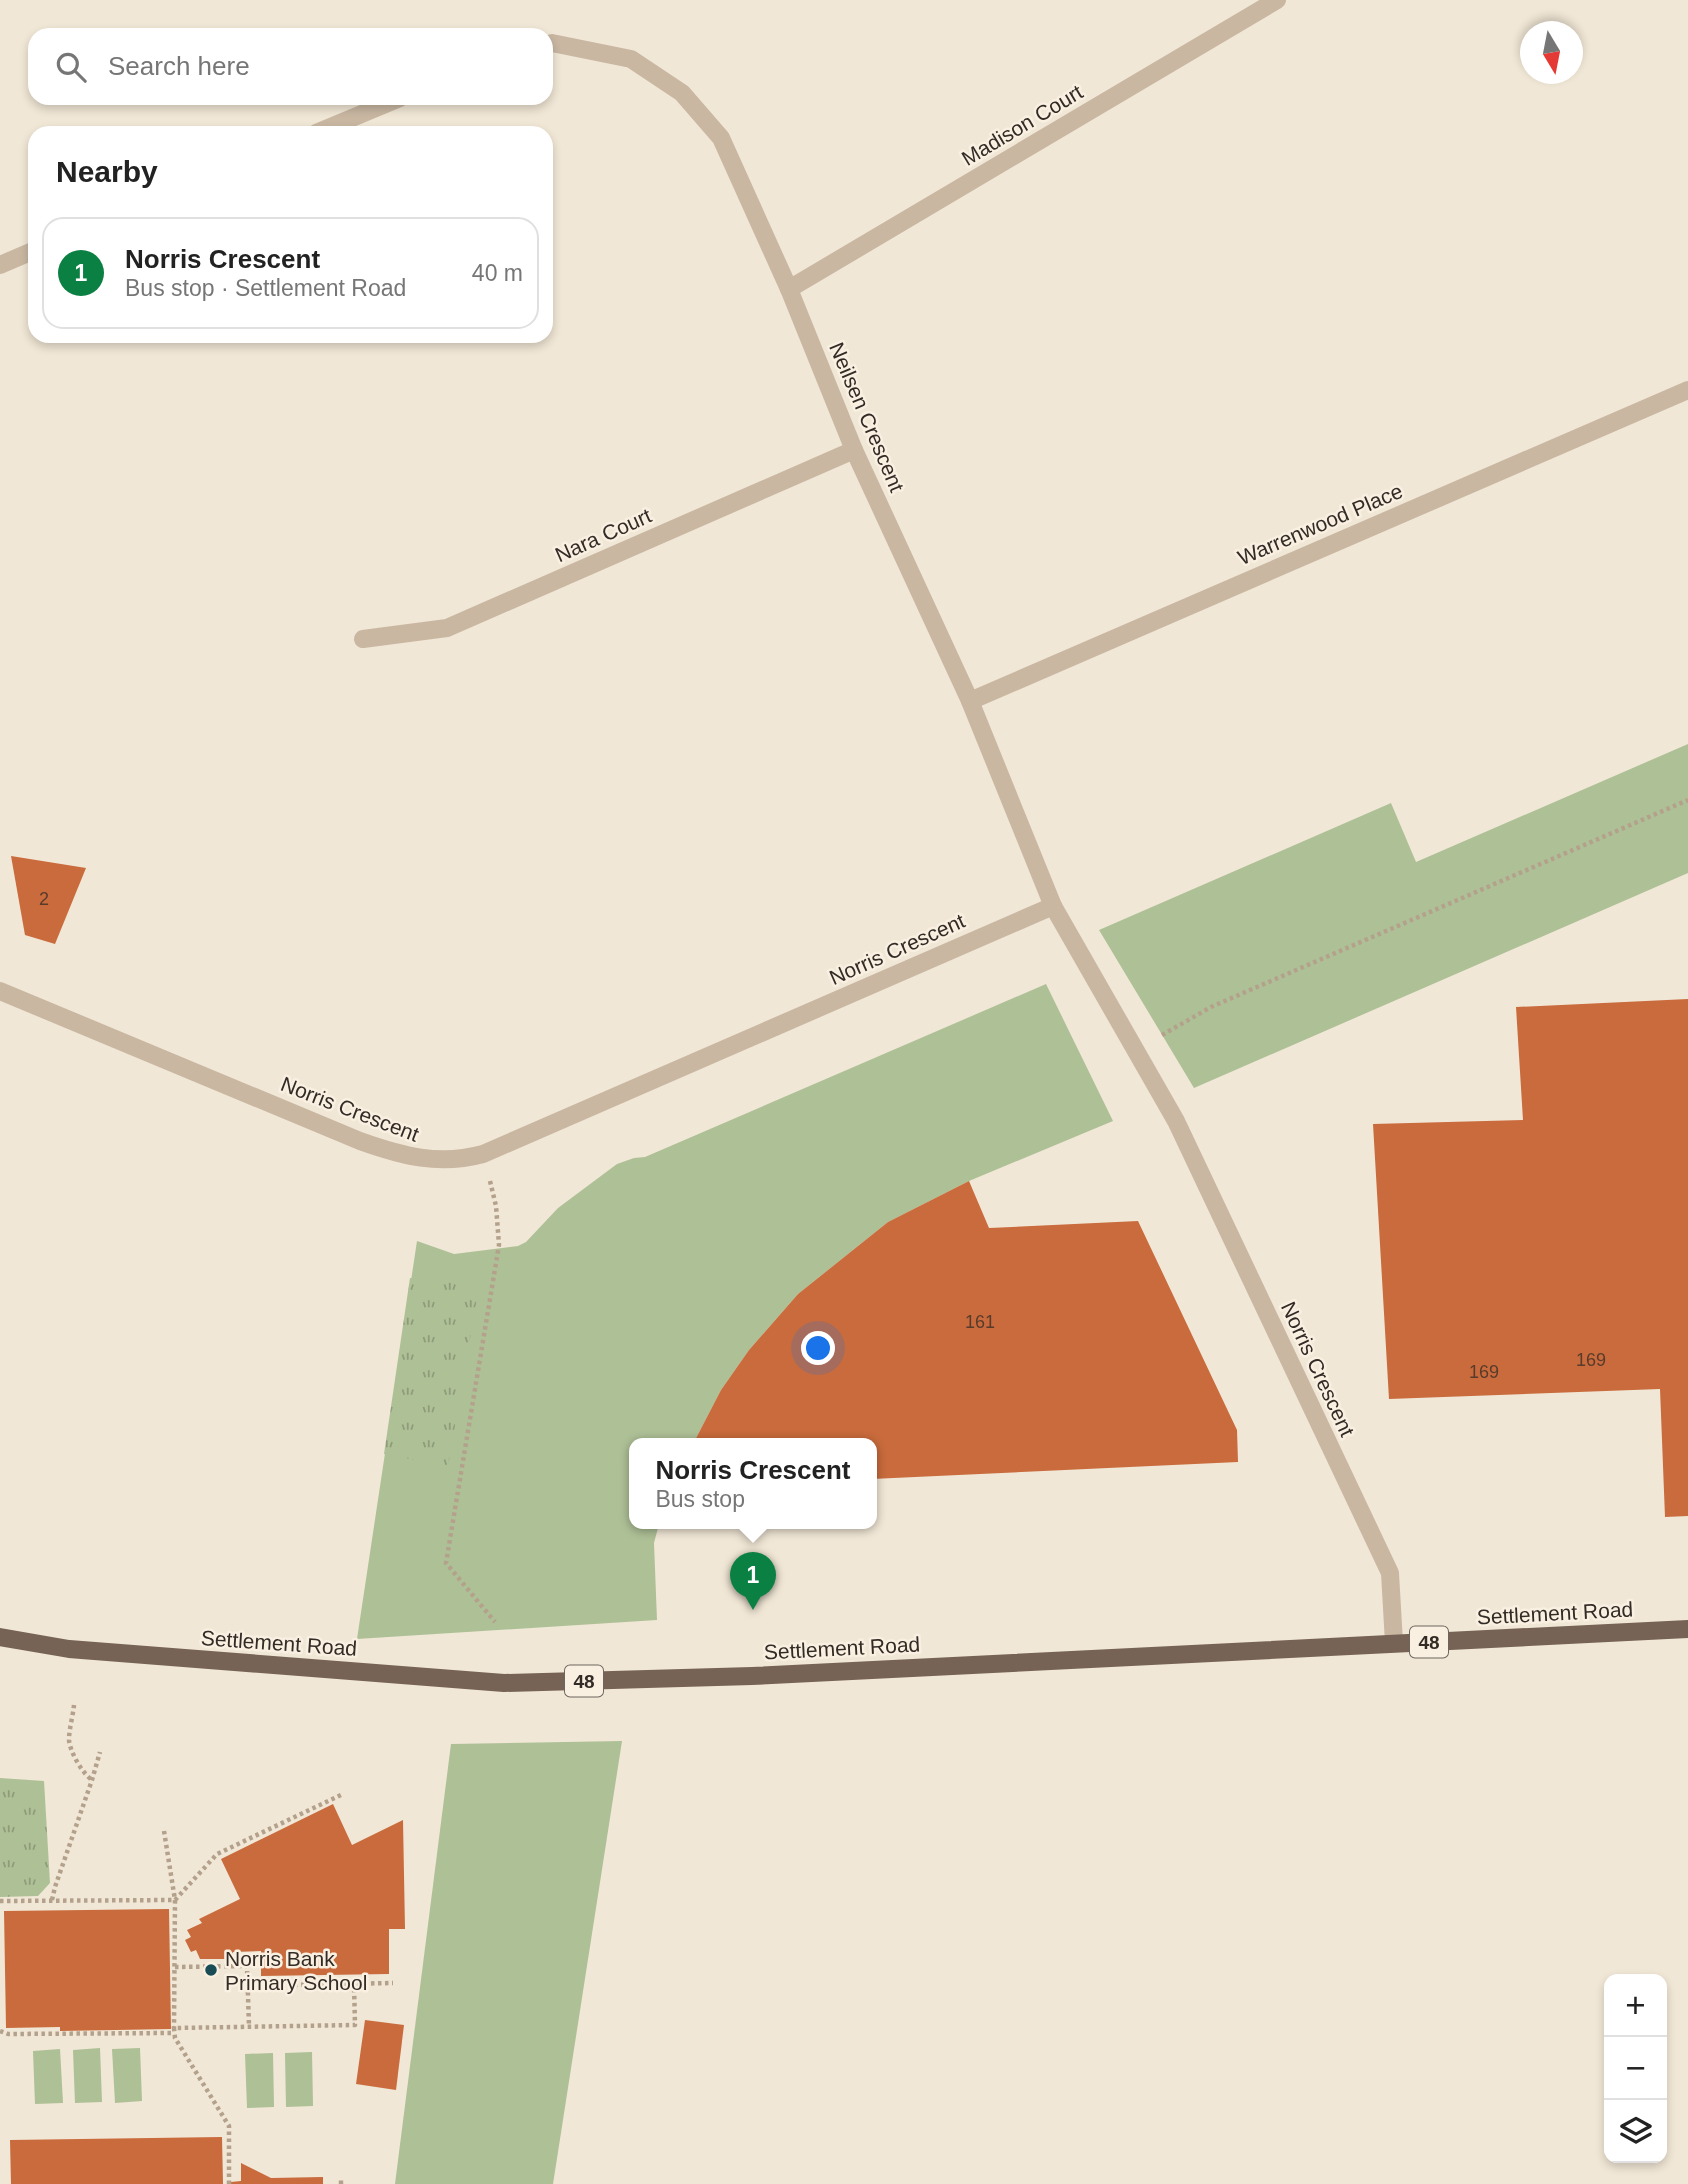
<!DOCTYPE html>
<html lang="en">
<head>
<meta charset="utf-8">
<style>
	body { margin:0; font-family:Arial,sans-serif; background:#f6f6f6; color:#222 }
	.controls { position:absolute; right:21px; bottom:21px; display:grid; overflow:hidden; border-radius:14px; box-shadow:0 4px 10px #0003 }
	.controls button { width:63px; height:63px; display:grid; place-items:center; padding:0; border:0; border-bottom:2px solid #e0e0e0; background:#fff; color:#222; font:35px sans-serif }
	.compass { position:absolute; left:1520px; top:21px; width:63px; height:63px; border-radius:50%; background:#fff; box-shadow:0 4px 10px #0003; rotate:170deg }
	.you { position:absolute; left:819px; top:1349px; width:24px; height:24px; margin:-18px; border:5px solid #fff; border-radius:50%; background:#1a73e8; box-shadow:0 0 0 10px #1a73e833 }
	.badge { display:grid; place-items:center; width:46px; height:46px; border-radius:50%; background:#0b8043; color:#fff; font-size:23px; font-weight:700 }
	.pin { position:absolute; translate:-50% -58px; filter:drop-shadow(0 2px 4px #0008) }
	.pin::after { content:''; position:absolute; top:37px; width:24px; height:21px; background:inherit; clip-path:polygon(0 0,100% 0,50% 100%) }
	.popup { position:absolute; left:629px; top:1438px; width:248px; height:91px; box-sizing:border-box; display:grid; place-content:center; border-radius:14px; background:#fff; filter:drop-shadow(0 2px 5px #0005); font-size:23px; white-space:nowrap; color:#767676 }
	.popup b { font-size:26px; color:#222 }
	.popup::after { content:''; position:absolute; left:50%; top:100%; margin-left:-14px; border:14px solid transparent; border-top-color:#fff }
	.list { margin:0; padding:0; list-style:none }
	h2 { display:flex; justify-content:space-between; align-items:center; height:91px; margin:0; padding:0 28px; font-size:30px }
	h2 small { font-size:23px; font-weight:400; color:#767676 }
	.list li { display:grid; grid-template-columns:46px 1fr auto; gap:21px; align-items:center; box-sizing:border-box; height:112px; margin:0 14px 14px; padding:0 14px; border:2px solid #e0e0e0; border-radius:21px }
	.list b { display:block; font-size:26px; white-space:nowrap }
	.list p { margin:0; font-size:23px; white-space:nowrap; color:#767676 }
	.list em { font-size:23px; font-style:normal; color:#767676 }
	.icon { flex:none; width:38px; height:38px; fill:none; stroke:currentColor; stroke-width:2; stroke-linecap:round; stroke-linejoin:round }
	.map { position:relative; flex:none; width:1688px; height:2184px; overflow:hidden }
	.search { position:absolute; background:#fff; box-shadow:0 4px 10px #0003; left:28px; top:28px; width:525px; height:77px; display:flex; align-items:center; gap:18px; box-sizing:border-box; padding:0 24px; border-radius:21px; color:#767676; font-size:26px }
	.panel { position:absolute; background:#fff; box-shadow:0 4px 10px #0003; left:28px; top:126px; width:525px; height:217px; border-radius:21px }
	.map>svg:first-child { display:block }
	.grass { fill:#aec096 }
	.park { fill:url(#park-tufts) }
	.building { fill:#c96b3c }
	.lines { fill:none; stroke-linecap:round; stroke-linejoin:round }
	.path { stroke:#b4a18c; stroke-width:4.5; stroke-dasharray:3.5 3.5; stroke-linecap:butt }
	.minor { stroke:#c9b7a2; stroke-width:18 }
	.major { stroke:#766355; stroke-width:18 }
	.poi-dot { fill:#1a4c55; stroke:#f9f0e2; stroke-width:2.5 }
	.labels { text-anchor:middle; dominant-baseline:central; stroke-width:5; stroke-linejoin:round; paint-order:stroke }
	.number-label { font-size:18px; fill:#583b2b }
	.shield { fill:#f9f0e2; stroke:#6e665e; stroke-width:2 }
	.shield-label { font-size:19px; font-weight:bold; fill:#332b25 }
	.street-label { font-size:21px; fill:#332b25; stroke:#f9f0e2 }
	.poi-label { font-size:21px; fill:#332b25; stroke:#f9f0e2; text-anchor:start }
</style>
</head>
<body>
<div class="map">
<svg width="1688" height="2184" viewBox="0 0 1688 2184">
	<defs>
		<pattern id="park-tufts" width="24" height="20" patternUnits="userSpaceOnUse" patternTransform="scale(1.75)"><rect width="24" height="20" fill="#aec096"/><path d="M3 7l-1-3M5 7V3M7 7l1-3M15 17l-1-3M17 17v-4M19 17l1-3" fill="none" stroke="#8e9c7a"/></pattern>
	</defs>
	<rect width="100%" height="100%" fill="#f1e7d6"/>
	<g class="grass">
		<path d="M1688 744V873L1194 1088 1099 930 1391 803 1416 862Z"/>
		<path d="M1046 984 1113 1121 969 1181 888 1222 798 1294 749 1350 721 1390 693 1444H634V1524H659L654 1543 657 1620 357 1639 417 1241 454 1254 518 1246 526 1242 558 1208 617 1164 634 1158 645 1157Z"/>
		<path d="M622 1741 553 2184H395L451 1744Z"/>
		<path d="M100 2048 102 2102 75 2103 73 2050Z"/>
		<path d="M140 2048 142 2101 115 2103 112 2049Z"/>
		<path d="M60 2049 63 2103 35 2104 33 2051Z"/>
		<path d="M312 2052 313 2106 286 2107 285 2053Z"/>
		<path d="M273 2053 274 2107 247 2108 245 2054Z"/>
	</g>
	<g class="park">
		<path d="M410 1278 479 1286 448 1466 384 1454Z"/>
		<path d="M0 1778 44 1781 50 1883 38 1896 0 1897Z"/>
	</g>
	<g class="building">
		<path d="M11 856 86 868 55 944 25 935Z"/>
		<path d="M1688 999V1516L1665 1517 1660 1389 1389 1399 1373 1124 1523 1120 1516 1007Z"/>
		<path d="M969 1181 989 1228 1138 1221 1237 1430 1238 1462 872 1479V1444H693L721 1390 749 1350 798 1294 888 1222Z"/>
		<path d="M333 1804 352 1845 403 1820 405 1929H389V1974L261 1976V1951L233 1952V1959H200L196 1950 191 1952 185 1940 191 1937 187 1930 202 1923 199 1919 240 1899 221 1859Z"/>
		<path d="M169 1909 171 2029 60 2031V2027L6 2028 4 1911Z"/>
		<path d="M365 2020 404 2025 396 2090 356 2084Z"/>
		<path d="M222 2137 223 2184H11L10 2140Z"/>
		<path d="M241 2163 271 2178 323 2177V2184H231V2182L241 2181Z"/>
	</g>
	<g class="lines">
		<g class="path">
			<path d="M1162 1035 1211 1007 1688 800"/>
			<path d="M490 1181 496 1206 499 1245 446 1563 495 1622"/>
			<path d="M74 1705C73 1716 69 1729 69 1740 70 1752 82 1773 92 1780"/>
			<path d="M164 1831 175 1900 174 2028"/>
			<path d="M52 1900 55 1887 92 1780 100 1752"/>
			<path d="M0 1901 175 1900 217 1854 343 1794"/>
			<path d="M175 1967 247 1966 249 2026"/>
			<path d="M294 1985 393 1983"/>
			<path d="M0 2031 8 2034 174 2033"/>
			<path d="M229 2184V2126L175 2038 174 2028 355 2025 354 1984"/>
			<path d="M341 2184V2177"/>
		</g>
		<g class="minor">
			<path d="M546 45 552 43 631 59 682 93 721 138 789 289 854 450 970 701 1053 906"/>
			<path d="M316 133 400 98"/>
			<path d="M0 265 35 250"/>
			<path d="M789 289 1277 0"/>
			<path d="M363 639 447 628 854 450"/>
			<path d="M970 701 1688 390"/>
			<path d="M0 991 360 1141C402 1156 439 1166 483 1154L1053 906 1176 1121 1390 1573 1394 1643"/>
		</g>
		<path class="major" d="M0 1637 69 1649 504 1683 752 1676 1688 1629"/>
	</g>
	<circle class="poi-dot" cx="211" cy="1970" r="7"/>
	<g class="labels">
		<g class="number-label">
			<text x="44" y="899">2</text>
			<text x="980" y="1322">161</text>
			<text x="1591" y="1360">169</text>
			<text x="1484" y="1372">169</text>
		</g>
		<g class="shield">
			<rect x="1410" y="1626.5" width="38" height="31" rx="5"/>
			<rect x="565" y="1665.5" width="38" height="31" rx="5"/>
		</g>
		<g class="shield-label">
			<text x="1429" y="1642">48</text>
			<text x="584" y="1681">48</text>
		</g>
		<g class="street-label">
			<text transform="translate(1022 125) rotate(-31)">Madison Court</text>
			<text transform="translate(867 417) rotate(67)">Neilsen Crescent</text>
			<text transform="translate(1320 524) rotate(-23)">Warrenwood Place</text>
			<text transform="translate(603 535) rotate(-24)">Nara Court</text>
			<text transform="translate(897 949) rotate(-24)">Norris Crescent</text>
			<text transform="translate(350 1109) rotate(21)">Norris Crescent</text>
			<text transform="translate(1318 1369) rotate(65)">Norris Crescent</text>
			<text transform="translate(1555 1613) rotate(-3)">Settlement Road</text>
			<text transform="translate(279 1643) rotate(4)">Settlement Road</text>
			<text transform="translate(842 1648) rotate(-3)">Settlement Road</text>
		</g>
		<g class="poi-label">
			<text x="225" y="1958">Norris Bank<tspan x="225" dy="24">Primary School</tspan></text>
		</g>
	</g>
</svg>
<div class="controls">
<button>+</button>
<button>−</button>
<button><svg class="icon" aria-label="layers" viewBox="0 0 24 24"><path d="M12 4l9 5-9 5-9-5zM3 14l9 5 9-5"/></svg></button>
</div>
<svg class="compass" viewBox="-18 -18 36 36"><path d="M0-13l5 13h-10z" fill="#e53935"/><path d="M0 13l5-13h-10z" fill="#767676"/></svg>
<div class="you"></div>
<div class="pin badge" style="left:753px;top:1610px">1</div>
<div class="popup"><b>Norris Crescent</b>Bus stop</div>
<div class="search"><svg class="icon" aria-label="search" viewBox="0 0 24 24"><circle cx="10" cy="10" r="6"/><path d="M15 15l6 6"/></svg>Search here</div>
<section class="panel">
<h2>Nearby<small></small></h2>
<ul class="list">
<li><span class="badge">1</span><div><b>Norris Crescent</b><p>Bus stop · Settlement Road</p></div><em>40 m</em></li>
</ul>
</section>
</div>
</body>
</html>
